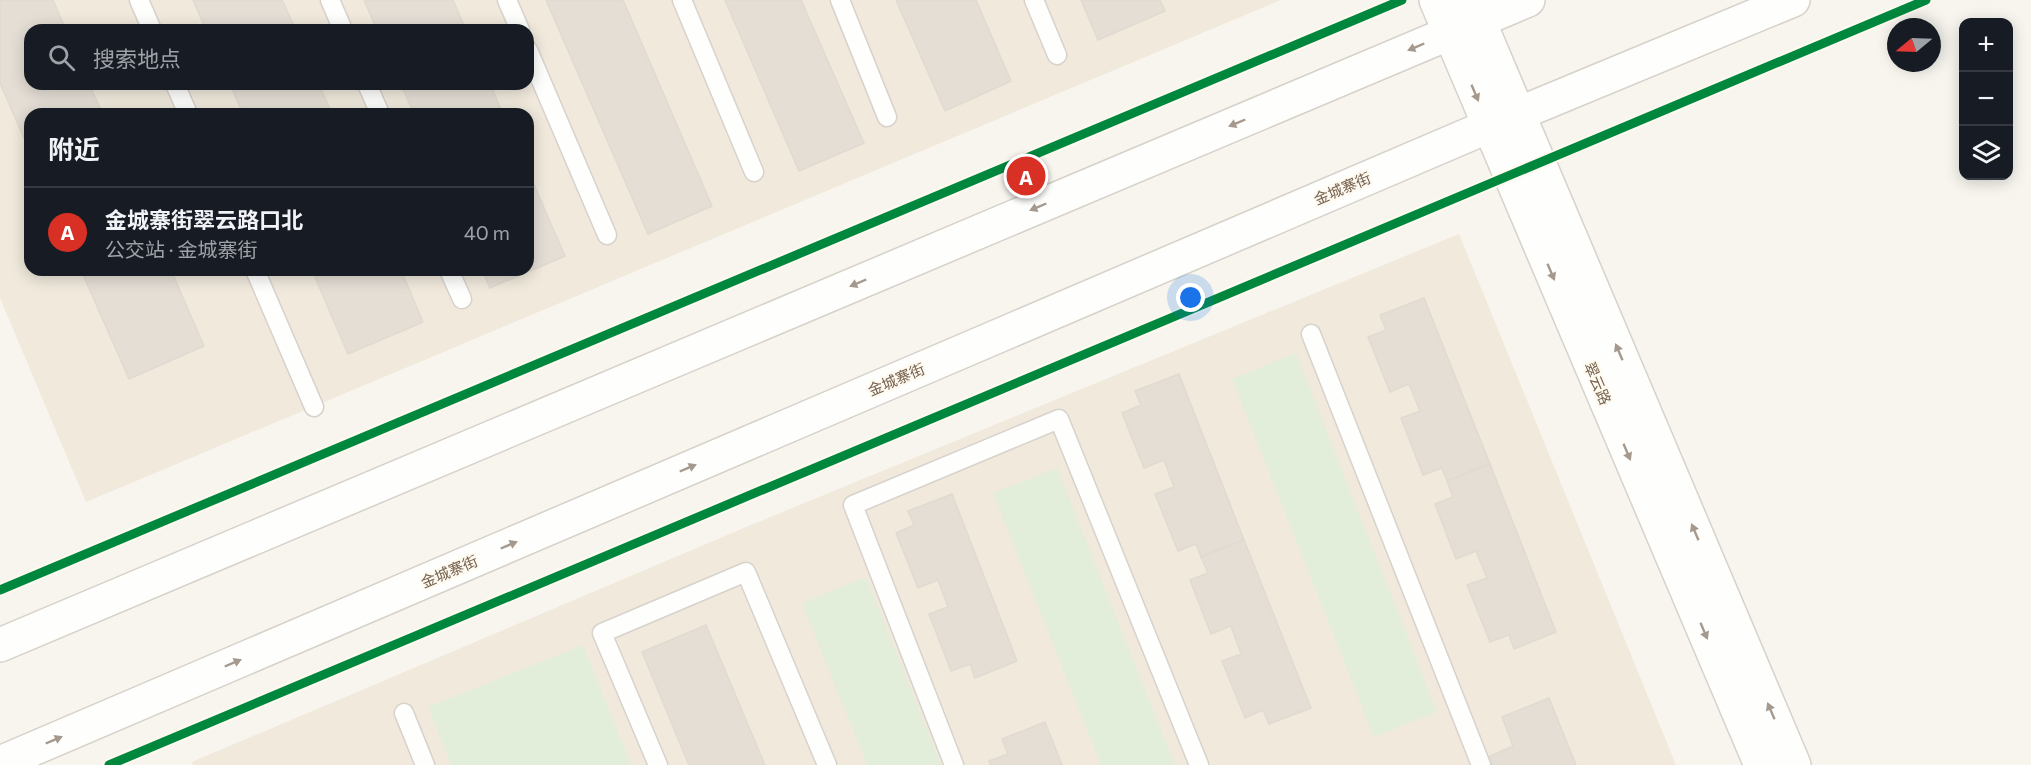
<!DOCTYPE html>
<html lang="zh">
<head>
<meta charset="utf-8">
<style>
	body { margin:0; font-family:Commissioner,"Noto Sans SC",sans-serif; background:#20242c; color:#f1f3f6 }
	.controls { position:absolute; right:18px; top:18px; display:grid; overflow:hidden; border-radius:12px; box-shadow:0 3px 15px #0003 }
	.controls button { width:54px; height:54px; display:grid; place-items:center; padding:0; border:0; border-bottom:2px solid #363941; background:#171b24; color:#f1f3f6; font:30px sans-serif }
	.compass { position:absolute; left:1887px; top:18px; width:54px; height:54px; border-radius:50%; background:#171b24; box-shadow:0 3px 15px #0003; rotate:251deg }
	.you { position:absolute; left:1191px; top:298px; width:21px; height:21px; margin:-15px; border:4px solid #fff; border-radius:50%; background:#1a73e8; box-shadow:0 0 0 9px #1a73e833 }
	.badge { display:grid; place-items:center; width:39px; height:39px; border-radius:50%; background:#d93025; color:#fff; font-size:20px; font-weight:700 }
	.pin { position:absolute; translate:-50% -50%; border:3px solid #fff; box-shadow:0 2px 6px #0006 }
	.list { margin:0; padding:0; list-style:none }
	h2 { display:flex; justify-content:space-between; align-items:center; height:78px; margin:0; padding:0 24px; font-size:26px }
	h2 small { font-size:20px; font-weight:400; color:#9ea1a6 }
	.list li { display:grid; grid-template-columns:39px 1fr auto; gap:18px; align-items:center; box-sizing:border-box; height:90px; padding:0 24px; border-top:2px solid #363941 }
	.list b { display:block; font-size:22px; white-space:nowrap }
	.list p { margin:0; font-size:20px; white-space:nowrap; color:#9ea1a6 }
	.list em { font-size:20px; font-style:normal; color:#9ea1a6 }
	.icon { flex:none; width:33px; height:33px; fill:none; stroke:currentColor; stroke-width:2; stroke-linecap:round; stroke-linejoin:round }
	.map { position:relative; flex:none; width:2031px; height:765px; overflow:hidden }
	.search { position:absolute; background:#171b24; box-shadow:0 3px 15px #0003; left:24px; top:24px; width:510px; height:66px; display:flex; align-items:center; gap:15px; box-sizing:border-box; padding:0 21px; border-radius:18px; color:#9ea1a6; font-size:22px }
	.panel { position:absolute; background:#171b24; box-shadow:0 3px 15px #0003; left:24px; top:108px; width:510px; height:168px; border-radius:18px }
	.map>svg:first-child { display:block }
	.residential { fill:#f0e9dc; fill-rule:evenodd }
	.green { fill:#e3eeda }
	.building { fill:#e4ded5; stroke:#e0dad0; stroke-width:1.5 }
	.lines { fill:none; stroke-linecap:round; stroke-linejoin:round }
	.service-casing { stroke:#d7d2cc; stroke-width:21 }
	.tertiary-casing { stroke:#d7d2cc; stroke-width:36 }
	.secondary-casing { stroke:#d6d1c9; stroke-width:36 }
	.service { stroke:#fefefc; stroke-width:18 }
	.tertiary { stroke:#fefefc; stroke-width:33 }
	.secondary { stroke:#fefefc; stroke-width:33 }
	.cycleway-casing { stroke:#fefaf0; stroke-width:13 }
	.cycleway { stroke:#00873e; stroke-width:9 }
	.oneway { fill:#a5988c }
	.labels { text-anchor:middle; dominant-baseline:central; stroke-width:4.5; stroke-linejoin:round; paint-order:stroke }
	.street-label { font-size:15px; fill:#75614f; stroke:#fefaf0 }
</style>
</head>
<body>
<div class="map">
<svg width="2031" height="765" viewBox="0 0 2031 765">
	<rect width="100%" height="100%" fill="#f7f5ee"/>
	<g class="residential">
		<path d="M0 0H1281L86 502 0 298ZM30 30H528V84H30ZM30 114H528V270H30Z"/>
		<path d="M1459 234 1676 765H193L192 762 751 525Z"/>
	</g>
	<g class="green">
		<path d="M1296 353 1437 712 1374 737 1232 379Z"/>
		<path d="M1057 468 1175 765H1101L993 493Z"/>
		<path d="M866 577 941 765H867L802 603Z"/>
		<path d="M583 645 631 765H451L428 707Z"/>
	</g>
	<g class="building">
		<path d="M0 0H53L66 30H30V84H89L103 114H30V152L0 83Z"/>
		<path d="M193 0H282L296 30H206Z"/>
		<path d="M364 0H453L466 30H377Z"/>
		<path d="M546 0H623L712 206 648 234Z"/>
		<path d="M725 0H801L864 143 799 171Z"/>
		<path d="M896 0H976L1011 81 945 111Z"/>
		<path d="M1081 0H1160L1165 11 1098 40Z"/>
		<path d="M230 84H319L332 114H243Z"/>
		<path d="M401 84H490L503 114H414Z"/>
		<path d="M528 171 565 256 490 288 482 270H528Z"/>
		<path d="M81 270H171L204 346 129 379Z"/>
		<path d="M312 270H401L423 322 348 354Z"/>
		<path d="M1424 298 1490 464 1447 481 1442 468 1423 475 1401 418 1420 411 1409 384 1390 392 1368 337 1386 330 1380 315Z"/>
		<path d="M1179 374 1244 540 1201 557 1196 544 1178 551 1155 494 1174 487 1164 460 1144 468 1122 413 1141 405 1135 391Z"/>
		<path d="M1490 464 1556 632 1514 649 1509 635 1490 642 1467 585 1487 578 1476 551 1456 559 1435 504 1453 497 1447 481Z"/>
		<path d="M952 494 1017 661 975 678 970 664 951 671 929 614 948 607 938 580 918 588 896 533 914 525 908 511Z"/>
		<path d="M1244 540 1311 708 1269 724 1263 710 1245 718 1222 661 1241 654 1231 626 1211 634 1190 580 1208 573 1201 557Z"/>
		<path d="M706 625 765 765H689L642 652Z"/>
		<path d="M1549 698 1576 765H1492L1488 757 1513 746 1502 717Z"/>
		<path d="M1045 722 1062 765H991L989 761 1008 754 1002 739Z"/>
	</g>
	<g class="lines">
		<g class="service-casing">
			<g id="service">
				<path d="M139 0 152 30"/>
				<path d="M330 0 343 30"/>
				<path d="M507 0 520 30"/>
				<path d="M682 0 754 172"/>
				<path d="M840 0 887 117"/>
				<path d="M1034 0 1057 55"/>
				<path d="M528 50 607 235"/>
				<path d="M175 84 188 114"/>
				<path d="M367 84 380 114"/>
				<path d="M255 270 314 407"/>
				<path d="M449 270 462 299"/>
				<path d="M1311 334 1481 765"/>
				<path d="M404 713 425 765"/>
				<path d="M658 765 602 633 746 572 827 765"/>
				<path d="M954 765 853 505 1059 419 1199 765"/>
			</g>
		</g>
		<g class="tertiary-casing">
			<g id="tertiary">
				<path d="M1436 0 1761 765"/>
				<path d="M1470 0 1794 765"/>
			</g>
		</g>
		<g class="secondary-casing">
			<g id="secondary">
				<path d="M0 645 1528 0"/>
				<path d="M0 763 1489 126 1793 0"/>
			</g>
		</g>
		<use href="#service" class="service"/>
		<use href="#tertiary" class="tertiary"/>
		<use href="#secondary" class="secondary"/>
		<g class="cycleway-casing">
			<g id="cycleway">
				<path d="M0 590 1402 0"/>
				<path d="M109 765 1926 0"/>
			</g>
		</g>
		<use href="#cycleway" class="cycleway"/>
	</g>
	<defs><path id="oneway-solid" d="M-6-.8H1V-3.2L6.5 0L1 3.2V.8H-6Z" transform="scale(1.5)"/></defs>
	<g class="oneway">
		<use href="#oneway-solid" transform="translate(1416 47) rotate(157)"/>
		<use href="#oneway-solid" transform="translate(1475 93) rotate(67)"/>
		<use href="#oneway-solid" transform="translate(1237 123) rotate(157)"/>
		<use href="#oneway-solid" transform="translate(1038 207) rotate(157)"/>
		<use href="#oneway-solid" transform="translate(1551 272) rotate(67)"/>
		<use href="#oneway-solid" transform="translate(858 283) rotate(157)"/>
		<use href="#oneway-solid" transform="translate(1619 352) rotate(-113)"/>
		<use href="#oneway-solid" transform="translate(1627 452) rotate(67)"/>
		<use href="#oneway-solid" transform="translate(688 468) rotate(-23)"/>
		<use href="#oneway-solid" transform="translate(1695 532) rotate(-113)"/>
		<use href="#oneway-solid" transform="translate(509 545) rotate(-23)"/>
		<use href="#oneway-solid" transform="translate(1704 631) rotate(67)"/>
		<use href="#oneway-solid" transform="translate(233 663) rotate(-23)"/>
		<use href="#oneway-solid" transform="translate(1771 711) rotate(-113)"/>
		<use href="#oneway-solid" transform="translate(54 740) rotate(-23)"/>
	</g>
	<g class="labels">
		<g class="street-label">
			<text transform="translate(1342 188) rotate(-23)">金城寨街</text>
			<text transform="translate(896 379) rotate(-23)">金城寨街</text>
			<text transform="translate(1598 383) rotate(67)">翠云路</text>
			<text transform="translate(449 571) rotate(-23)">金城寨街</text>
		</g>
	</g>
</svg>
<div class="controls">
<button>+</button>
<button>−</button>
<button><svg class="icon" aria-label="layers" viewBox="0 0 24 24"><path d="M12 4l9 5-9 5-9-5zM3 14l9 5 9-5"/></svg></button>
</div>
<svg class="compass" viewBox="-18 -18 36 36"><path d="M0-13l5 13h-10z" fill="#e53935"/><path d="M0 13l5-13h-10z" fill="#9ea1a6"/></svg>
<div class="you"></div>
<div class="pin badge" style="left:1026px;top:176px">A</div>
<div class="search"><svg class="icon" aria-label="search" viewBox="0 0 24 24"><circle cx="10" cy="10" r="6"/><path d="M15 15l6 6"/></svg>搜索地点</div>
<section class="panel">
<h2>附近<small></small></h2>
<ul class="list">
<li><span class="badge">A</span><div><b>金城寨街翠云路口北</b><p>公交站 · 金城寨街</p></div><em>40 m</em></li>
</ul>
</section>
</div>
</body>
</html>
